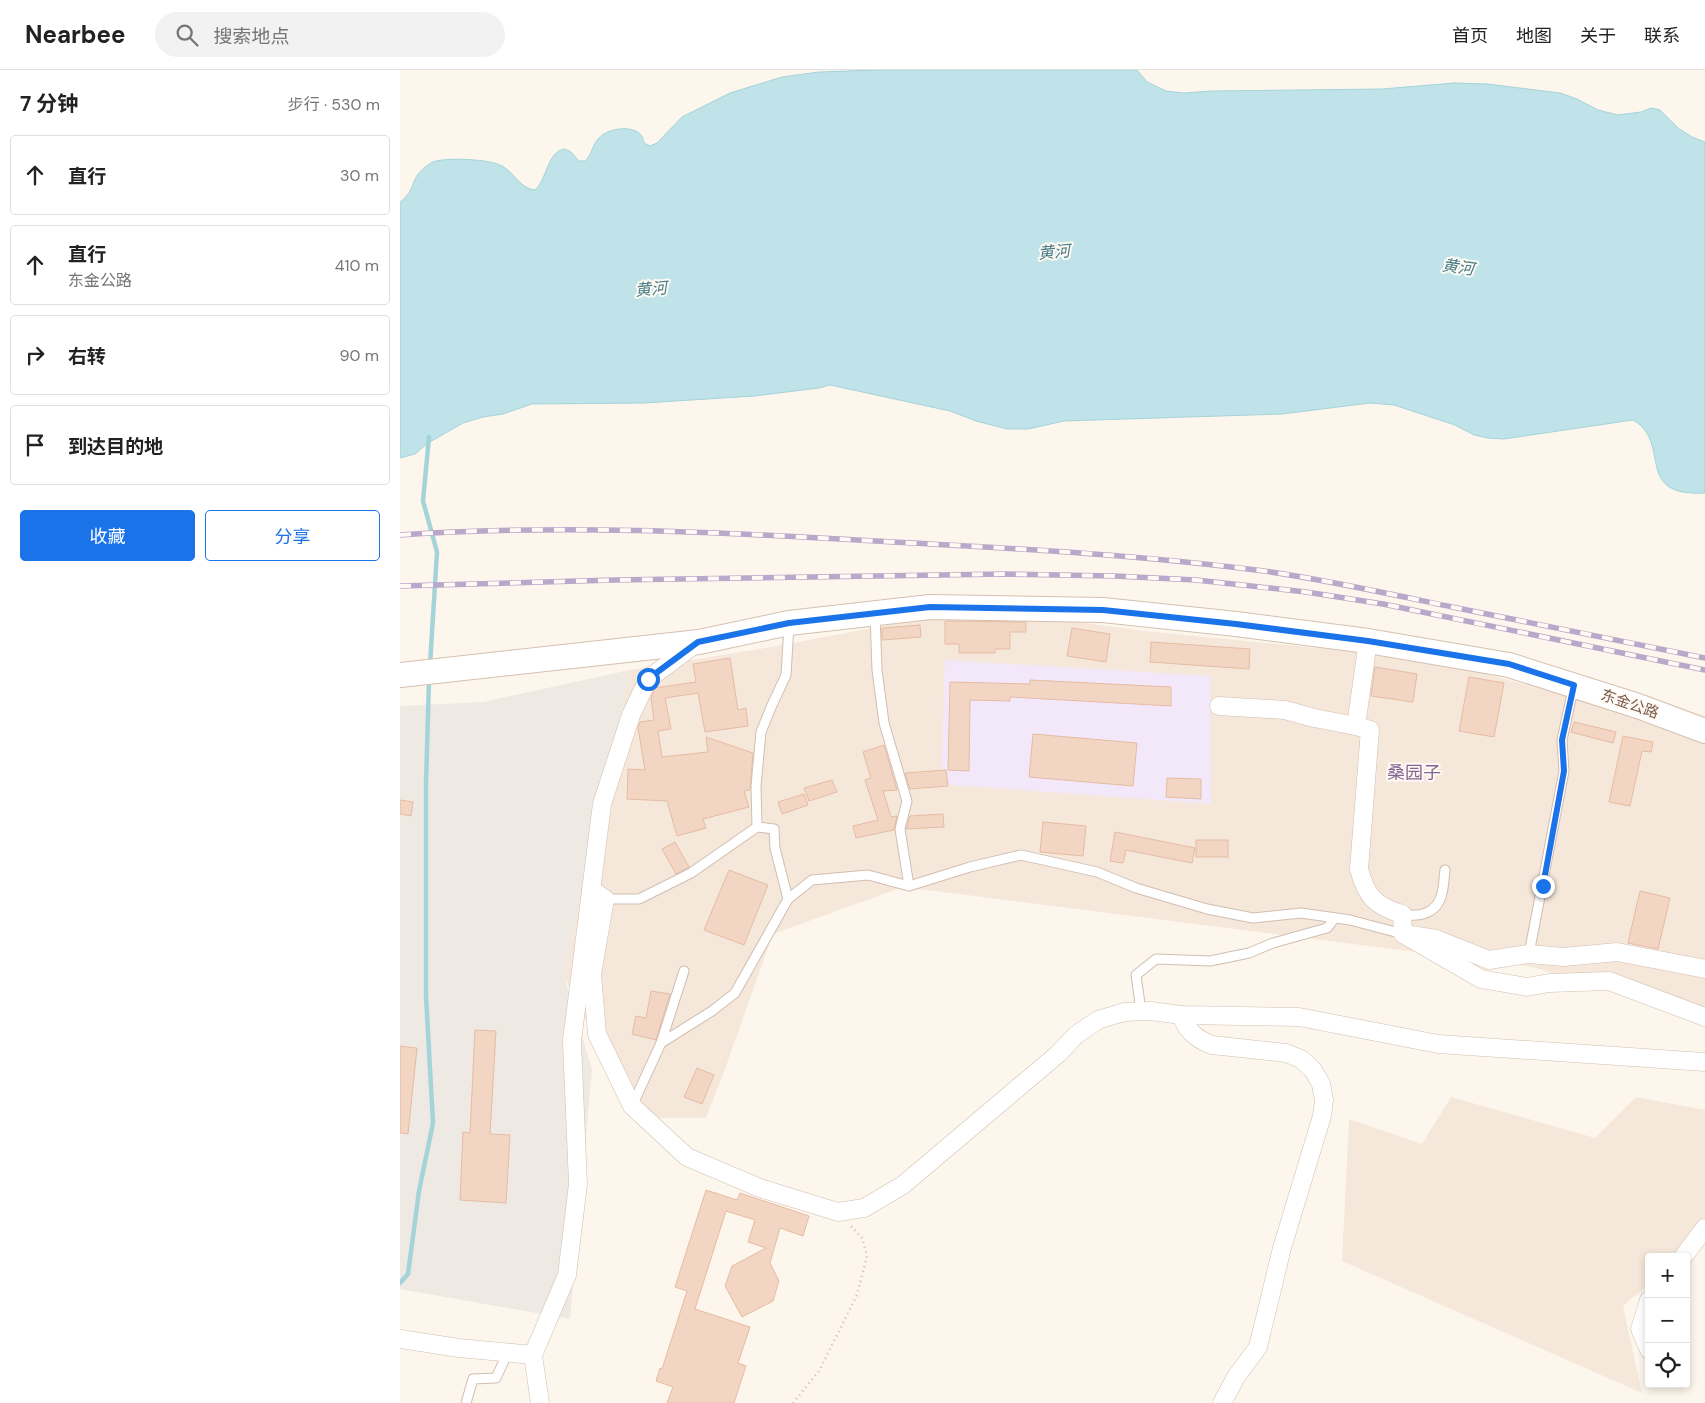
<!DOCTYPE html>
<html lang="zh">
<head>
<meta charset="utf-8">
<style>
	body { margin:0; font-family:"DM Sans","Noto Sans SC",sans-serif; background:#f2f2f2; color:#222 }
	.controls { position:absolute; right:15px; bottom:15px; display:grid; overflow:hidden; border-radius:5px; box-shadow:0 2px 8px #0003 }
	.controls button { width:45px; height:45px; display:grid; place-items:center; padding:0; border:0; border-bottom:1px solid #e0e0e0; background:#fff; color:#222; font:25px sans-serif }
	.stop { position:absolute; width:15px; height:15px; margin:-11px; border:4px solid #1a73e8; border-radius:50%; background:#fff }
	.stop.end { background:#1a73e8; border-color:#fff; box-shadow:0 1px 5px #0008 }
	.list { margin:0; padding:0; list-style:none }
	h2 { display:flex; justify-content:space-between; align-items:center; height:65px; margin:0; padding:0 20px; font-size:21px }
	h2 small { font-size:16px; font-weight:400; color:#767676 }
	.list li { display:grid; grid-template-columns:32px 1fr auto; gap:15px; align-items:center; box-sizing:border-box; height:80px; margin:0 10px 10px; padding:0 10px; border:1px solid #e0e0e0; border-radius:5px }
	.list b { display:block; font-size:19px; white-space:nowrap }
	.list p { margin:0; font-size:16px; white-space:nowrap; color:#767676 }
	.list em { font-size:16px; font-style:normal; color:#767676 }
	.actions { display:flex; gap:10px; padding:15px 20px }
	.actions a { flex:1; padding:11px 0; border:1px solid #1a73e8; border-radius:5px; text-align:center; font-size:18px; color:#1a73e8 }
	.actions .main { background:#1a73e8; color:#fff }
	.icon { flex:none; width:28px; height:28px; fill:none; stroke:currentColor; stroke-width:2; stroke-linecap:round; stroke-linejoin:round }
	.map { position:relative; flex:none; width:1305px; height:1333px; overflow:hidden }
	header { display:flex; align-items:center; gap:30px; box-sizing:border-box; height:70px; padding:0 25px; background:#fff; border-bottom:1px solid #e0e0e0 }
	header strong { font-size:24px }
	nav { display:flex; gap:28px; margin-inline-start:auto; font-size:18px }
	.search { width:350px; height:45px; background:#f2f2f2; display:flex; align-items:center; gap:12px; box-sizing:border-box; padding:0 18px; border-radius:28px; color:#767676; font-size:19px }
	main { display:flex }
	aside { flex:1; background:#fff }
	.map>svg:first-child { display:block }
	.residential { fill:#f5e8da }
	.industrial { fill:#efe9e4 }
	.education { fill:#f3e8fa }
	.water { fill:#bfe3e8; stroke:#a5d3da }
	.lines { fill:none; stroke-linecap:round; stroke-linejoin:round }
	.stream { stroke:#a5d3da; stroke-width:4.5 }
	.building { fill:#f3d5c3; stroke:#e6bba3 }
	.service-casing { stroke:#d1beb0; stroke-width:11 }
	.minor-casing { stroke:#d1beb0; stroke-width:19 }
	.secondary-casing { stroke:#d6c0b0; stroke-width:26 }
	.path { stroke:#d9b8a5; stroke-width:2.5; stroke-dasharray:1 4; stroke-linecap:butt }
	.service { stroke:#fff; stroke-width:9 }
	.minor { stroke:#fff; stroke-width:18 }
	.secondary { stroke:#fff; stroke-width:24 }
	.rail-casing { stroke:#b9a8c9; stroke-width:5.5 }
	.rail { stroke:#fffaf3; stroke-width:4; stroke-dasharray:11; stroke-linecap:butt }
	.route { stroke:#1a73e8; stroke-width:6 }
	.labels { text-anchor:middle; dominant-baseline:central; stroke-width:4; stroke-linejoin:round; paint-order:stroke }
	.street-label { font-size:15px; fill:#7a5c4d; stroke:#fffaf3 }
	.water-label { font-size:16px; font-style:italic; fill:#437c86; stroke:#fffaf3 }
	.quarter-label { font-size:18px; fill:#846695; stroke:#fffaf3 }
</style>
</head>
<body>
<header>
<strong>Nearbee</strong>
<div class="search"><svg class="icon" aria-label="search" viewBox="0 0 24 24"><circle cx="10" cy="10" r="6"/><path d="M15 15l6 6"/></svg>搜索地点</div>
<nav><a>首页</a><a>地图</a><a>关于</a><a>联系</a></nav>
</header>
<main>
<aside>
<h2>7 分钟<small>步行 · 530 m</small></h2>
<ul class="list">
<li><svg class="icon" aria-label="ahead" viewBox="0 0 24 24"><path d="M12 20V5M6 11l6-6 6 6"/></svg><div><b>直行</b></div><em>30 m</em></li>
<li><svg class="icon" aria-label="ahead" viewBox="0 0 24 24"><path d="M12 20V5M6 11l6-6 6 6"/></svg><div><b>直行</b><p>东金公路</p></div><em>410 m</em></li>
<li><svg class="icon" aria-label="right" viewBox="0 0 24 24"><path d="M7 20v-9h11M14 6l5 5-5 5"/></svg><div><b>右转</b></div><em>90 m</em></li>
<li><svg class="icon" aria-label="arrive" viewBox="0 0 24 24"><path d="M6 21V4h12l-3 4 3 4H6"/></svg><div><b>到达目的地</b></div></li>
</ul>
<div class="actions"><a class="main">收藏</a><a>分享</a></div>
</aside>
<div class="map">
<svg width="1305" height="1333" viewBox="0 0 1305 1333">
	<rect width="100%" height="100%" fill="#fdf6ec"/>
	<g class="residential">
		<path d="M541 545 633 546 745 561 1032 589 1259 652 1305 669V943L1127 896 503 817 373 864 324 1002 306 1048H234L164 906 230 600 372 577Z"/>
		<path d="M1051 1027 1195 1068 1236 1027 1305 1040V1164L1279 1187H1249V1214L1223 1236 1242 1323 942 1191 949 1049 1022 1074Z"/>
	</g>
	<path class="industrial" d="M230 600 164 906 192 999 170 1249 0 1219V636L83 632Z"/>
	<path class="education" d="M545 590 810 606 811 734 541 714Z"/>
	<path class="water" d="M478 0H737L747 12 766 21 784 23 812 21 982 19 1054 13 1087 14 1160 23 1177 29 1198 40 1218 45 1241 42 1251 38 1260 40 1278 58 1292 67 1305 72V423C1232 427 1273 373 1233 350L1104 369 1088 368 1074 365 1055 355 994 335 970 333 882 344 664 351 628 359H607L576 351 550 341 430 315 419 318 354 326 244 333 132 334 103 344 83 347 63 353 28 373 15 384 0 388V132C15 121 11 110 21 101 24 98 30 93 33 92 45 87 91 89 102 96 115 103 119 118 135 120 147 110 147 81 165 79L171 82 179 91H185C192 85 192 75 199 68 207 59 229 55 239 63 243 66 243 70 244 73L250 76 257 73 282 47 330 23 382 7 419 2Z"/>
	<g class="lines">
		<g class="stream">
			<path d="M29 367 23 431 37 482 30 595"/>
			<path d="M0 1213 8 1204 19 1121 33 1053 26 926V714L29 610"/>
		</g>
	</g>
	<g class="building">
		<path d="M545 551 626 552V562H610V579H595V583H559V574H545Z"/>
		<path d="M520 555 521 567 482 570V558Z"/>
		<path d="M672 558 710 564 706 592 667 586Z"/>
		<path d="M751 572 850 579 849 599 750 592Z"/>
		<path d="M330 588 338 640 346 638 348 656 305 662 298 623 265 628 271 659 258 661 262 687 308 682 306 667 353 683 350 720 344 721 349 737 303 749 306 758 277 766 267 731 227 729 228 699 245 700 238 658 240 652 254 650 251 628 255 618 296 612 293 594Z"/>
		<path d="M975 597 1017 604 1013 632 971 626Z"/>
		<path d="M1069 607 1104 613 1094 667 1059 661Z"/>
		<path d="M630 610 771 617V636L610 627V631L570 630 569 701 548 700 550 612 630 614Z"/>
		<path d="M1174 652 1216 662 1213 673 1171 662Z"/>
		<path d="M633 664 737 673 733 716 629 707Z"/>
		<path d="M1223 666 1253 672 1251 682 1242 681 1230 736 1209 732Z"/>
		<path d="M484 675 497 720 483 721 491 747 497 746 494 760 456 768 453 756 478 750 465 710 471 708 463 682Z"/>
		<path d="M546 700 548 716 510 719 505 703Z"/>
		<path d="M767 708 801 709V729L766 727Z"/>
		<path d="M432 710 437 722 409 731 404 718Z"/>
		<path d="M404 724 408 735 382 744 378 732Z"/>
		<path d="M0 730 13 732 11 746 0 744Z"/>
		<path d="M543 744 544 757 506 759 510 746Z"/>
		<path d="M643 752 686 756 683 786 640 782Z"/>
		<path d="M715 762 795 778 792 793 726 780 723 793 710 791Z"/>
		<rect x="796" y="770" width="32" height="17"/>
		<path d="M275 772 289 797 276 804 262 779Z"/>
		<path d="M329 800 368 815 344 875 304 860Z"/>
		<path d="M1240 821 1270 828 1258 879 1228 873Z"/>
		<path d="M251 921 270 924 256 970 232 964 236 946 246 948Z"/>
		<path d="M75 960 96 961 90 1064 110 1065 106 1133 60 1130 63 1062 70 1063Z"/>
		<path d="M0 976 17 978 8 1064 0 1063Z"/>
		<path d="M297 998 314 1005 302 1034 284 1027Z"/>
		<path d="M306 1120 337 1130 340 1123 409 1146 403 1166 380 1158 370 1193 379 1211 373 1231 342 1247 325 1216 332 1196 366 1178 348 1172 355 1150 326 1141 295 1239 350 1257 338 1293 346 1296 334 1333H267L273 1317 256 1311 260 1298 262 1299 287 1221 275 1217Z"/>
	</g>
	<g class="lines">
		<g class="service-casing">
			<g id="service">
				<path d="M475 544 477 600 484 653 507 731 500 759 509 816"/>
				<path d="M357 757 356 716 361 662 372 635 386 605 389 555"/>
				<path d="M205 829H239L291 803 357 757 374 759 375 778 388 829"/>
				<path d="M1002 844C1019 848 1038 843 1042 823 1044 816 1044 807 1045 800"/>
				<path d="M1129 884 1164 701 1162 670 1174 615"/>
				<path d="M741 941 736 905 756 889 810 891 849 883 873 873 927 858 935 848"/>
				<path d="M261 973 284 901"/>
				<path d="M232 1036 261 973 312 941 335 923 388 829 412 810 468 805 509 816 570 797 621 785 697 802 736 818 807 839 853 848 901 843 950 850 1003 864"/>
				<path d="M66 1333 73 1309 96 1308 108 1282"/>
			</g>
		</g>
		<g class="minor-casing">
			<g id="minor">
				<path d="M968 571 956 656 970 660 959 799C966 826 975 836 1002 844L1003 864"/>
				<path d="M819 636 885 640 914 648 956 656"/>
				<path d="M191 819 205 829 192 904 197 964 232 1036 287 1087 360 1118 438 1142 464 1138 503 1115 658 984 676 965 698 950 724 942 751 941 781 945 899 947 1038 974 1305 992"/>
				<path d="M1003 864 1081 909 1127 917 1149 913 1209 911 1305 947"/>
				<path d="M1011 865 1036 869 1089 890 1129 884 1164 887 1217 882 1305 899"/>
				<path d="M781 945C787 961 796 969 812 975L886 983 901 989 913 1000 921 1014 924 1030 922 1046 882 1178 858 1277 836 1307 822 1333"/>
				<path d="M1283 1187 1305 1158"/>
				<path d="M1249 1230 1240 1259 1249 1280"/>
				<path d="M0 1269 59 1278 133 1285"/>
				<path d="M140 1333 133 1285 167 1205 178 1114 172 971 202 734 231 645 248 609 298 572"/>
			</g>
		</g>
		<g class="secondary-casing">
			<path id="secondary" d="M0 605 299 572 389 553 530 537 703 540 836 554 968 571 1109 595 1238 636 1305 661"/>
		</g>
		<path class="path" d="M393 1333 419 1301 457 1225 467 1186 462 1168 451 1156"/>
		<use href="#service" class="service"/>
		<use href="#minor" class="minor"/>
		<use href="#secondary" class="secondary"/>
		<g class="rail-casing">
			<g id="rail">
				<path d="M0 465C159 454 317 462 475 471 605 478 735 484 864 501 927 510 990 524 1052 537 1137 554 1221 571 1305 588"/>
				<path d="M0 516 214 510 606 504 714 506 796 510 906 522 983 534 1305 600"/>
			</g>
		</g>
		<use href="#rail" class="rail"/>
	</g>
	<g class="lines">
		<path class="route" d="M248 609 298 572 389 553 530 537 703 540 836 554 968 571 1109 594 1174 615 1162 670 1164 701 1143 816"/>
	</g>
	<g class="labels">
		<g class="street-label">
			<text transform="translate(1230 634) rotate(19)">东金公路</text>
		</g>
		<g class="water-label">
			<text transform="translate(654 182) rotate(-5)">黄河</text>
			<text transform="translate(1058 197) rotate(8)">黄河</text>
			<text transform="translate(251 219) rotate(-5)">黄河</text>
		</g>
		<g class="quarter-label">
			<text x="1014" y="703">桑园子</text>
		</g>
	</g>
</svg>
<div class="controls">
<button>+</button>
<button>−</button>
<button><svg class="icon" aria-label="locate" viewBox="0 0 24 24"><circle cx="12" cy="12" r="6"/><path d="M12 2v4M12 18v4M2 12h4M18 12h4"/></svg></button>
</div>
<div class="stop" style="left:248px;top:609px"></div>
<div class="stop end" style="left:1143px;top:816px"></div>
</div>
</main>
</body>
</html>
